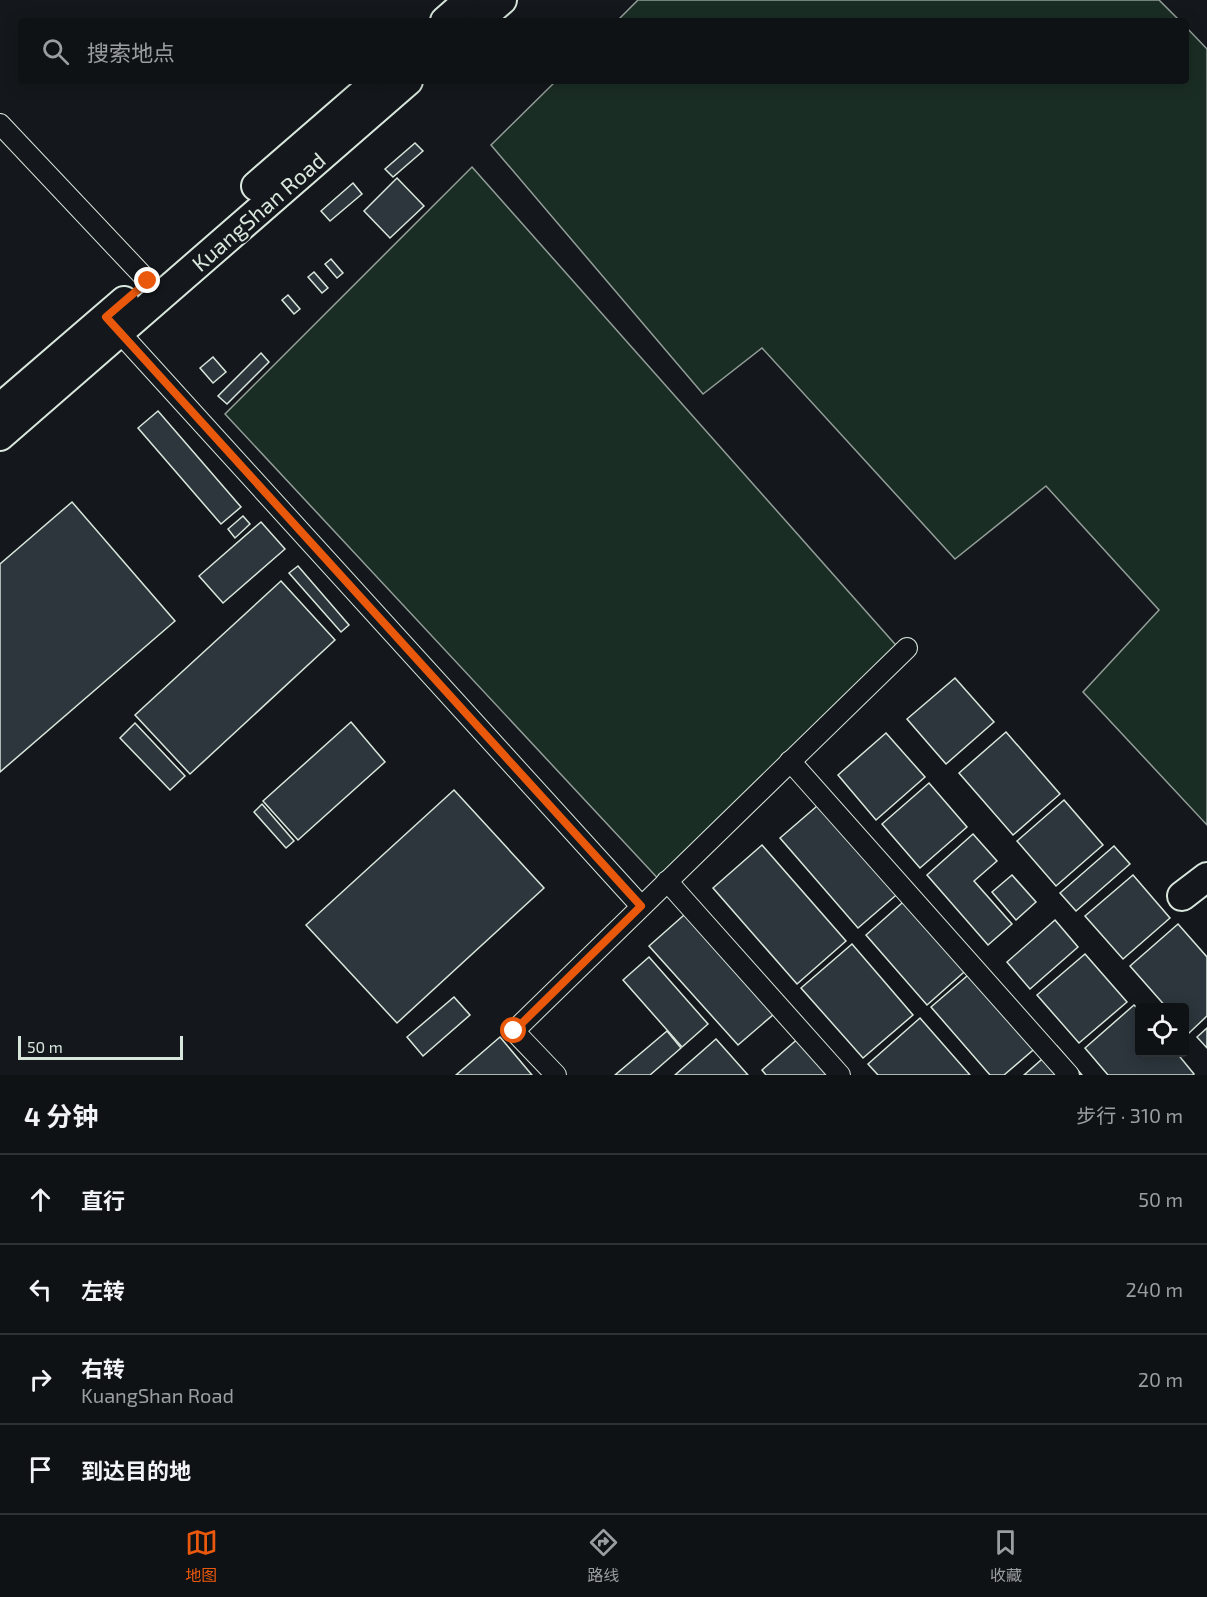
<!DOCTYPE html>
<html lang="zh">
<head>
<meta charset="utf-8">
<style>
	body { margin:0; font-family:"Exo 2","Noto Sans SC",sans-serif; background:#1d2022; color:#f1f3f6 }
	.controls { position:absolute; right:18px; bottom:18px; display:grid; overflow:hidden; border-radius:6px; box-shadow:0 3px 15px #0003 }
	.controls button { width:54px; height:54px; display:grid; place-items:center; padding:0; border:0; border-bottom:2px solid #2f3234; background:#0f1215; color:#f1f3f6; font:30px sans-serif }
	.scale { position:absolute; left:18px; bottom:15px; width:165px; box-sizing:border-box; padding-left:6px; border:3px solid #d8e6dc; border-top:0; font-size:16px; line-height:21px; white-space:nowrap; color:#d8e6dc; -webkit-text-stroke:4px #14181c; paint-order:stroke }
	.stop { position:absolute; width:18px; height:18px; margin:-14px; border:4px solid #ea580c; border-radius:50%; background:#fff }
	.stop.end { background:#ea580c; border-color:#fff; box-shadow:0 2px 6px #0008 }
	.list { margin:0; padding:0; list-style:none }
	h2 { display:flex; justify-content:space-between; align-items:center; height:78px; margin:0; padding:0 24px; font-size:26px }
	h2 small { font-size:20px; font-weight:400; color:#9b9ea0 }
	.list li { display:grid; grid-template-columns:39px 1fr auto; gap:18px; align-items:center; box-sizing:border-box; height:90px; padding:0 24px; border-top:2px solid #2f3234 }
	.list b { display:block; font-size:22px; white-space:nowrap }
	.list p { margin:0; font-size:20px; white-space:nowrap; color:#9b9ea0 }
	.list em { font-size:20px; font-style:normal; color:#9b9ea0 }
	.icon { flex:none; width:33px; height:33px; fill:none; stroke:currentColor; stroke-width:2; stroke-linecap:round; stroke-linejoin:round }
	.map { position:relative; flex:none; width:1207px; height:1075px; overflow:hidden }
	.search { position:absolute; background:#0f1215; box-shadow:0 3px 15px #0003; left:18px; right:18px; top:18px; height:66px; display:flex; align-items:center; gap:15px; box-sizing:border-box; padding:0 21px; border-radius:6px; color:#9b9ea0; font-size:22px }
	.sheet { height:438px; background:#0f1215 }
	nav { display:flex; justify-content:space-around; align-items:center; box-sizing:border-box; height:84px; border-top:2px solid #2f3234; background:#0f1215; font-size:16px; color:#9b9ea0 }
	nav a { display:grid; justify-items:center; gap:3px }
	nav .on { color:#ea580c }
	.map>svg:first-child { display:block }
	.green { fill:#1a2d24; stroke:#939e99; stroke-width:1.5 }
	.building { fill:#2c363c; stroke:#d8e6dc; stroke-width:1.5 }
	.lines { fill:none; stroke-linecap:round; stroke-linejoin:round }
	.street-casing { stroke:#d8e6dc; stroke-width:22 }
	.secondary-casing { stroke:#d8e6dc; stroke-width:32 }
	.street { stroke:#14181c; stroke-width:20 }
	.secondary { stroke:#14181c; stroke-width:28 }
	.route { stroke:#ea580c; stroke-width:8 }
	.labels { text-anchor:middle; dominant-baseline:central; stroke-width:4.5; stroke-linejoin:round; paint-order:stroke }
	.street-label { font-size:22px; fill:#d8e6dc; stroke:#14181c }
</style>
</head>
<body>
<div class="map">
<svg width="1207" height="1075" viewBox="0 0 1207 1075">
	<rect width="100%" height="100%" fill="#14181c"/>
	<g class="green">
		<path d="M638 0H1159L1180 21H617Z"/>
		<path d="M1186 27 1207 49V825L1083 692 1159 610 1046 486 955 559 762 348 703 394 491 145 556 81H1186Z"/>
		<path d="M472 167 902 652 664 885 225 414Z"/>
	</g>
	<g class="building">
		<path d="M415 143 423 151 393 177 385 169Z"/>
		<path d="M397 178 424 206 390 238 364 211Z"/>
		<path d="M353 183 362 194 330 221 321 211Z"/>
		<path d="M331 259 343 273 337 278 325 264Z"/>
		<path d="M314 272 328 288 322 293 308 277Z"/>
		<path d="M288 295 300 309 294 314 282 300Z"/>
		<path d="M261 353 269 362 227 404 218 396Z"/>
		<path d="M213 357 226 372 213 383 200 368Z"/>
		<path d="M158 411 241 507 221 524 138 428Z"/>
		<path d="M72 502 175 621 0 772V564Z"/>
		<path d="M243 516 250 524 235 538 228 529Z"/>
		<path d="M261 522 285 549 223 603 199 576Z"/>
		<path d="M298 566 349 625 341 632 289 573Z"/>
		<path d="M281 581 335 640 190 774 135 715Z"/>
		<path d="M955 678 994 722 946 764 907 719Z"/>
		<path d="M351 722 385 762 298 840 263 801Z"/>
		<path d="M135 723 185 776 170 790 120 738Z"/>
		<path d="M1006 732 1060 794 1013 835 959 773Z"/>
		<path d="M886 733 925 777 876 820 838 775Z"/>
		<path d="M929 783 967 827 920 868 882 824Z"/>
		<path d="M454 790 544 888 397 1023 306 925Z"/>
		<path d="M831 794 909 884 858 928 780 838Z"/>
		<path d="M1064 800 1103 845 1056 886 1017 841Z"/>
		<path d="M262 804 294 841 286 848 254 812Z"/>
		<path d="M973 834 997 861 974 881 1012 924 988 945 927 875Z"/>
		<path d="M762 845 846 941 797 984 713 888Z"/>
		<path d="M1114 846 1130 864 1076 911 1060 893Z"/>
		<path d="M1012 875 1036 902 1016 920 992 892Z"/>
		<path d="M1133 875 1170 918 1123 959 1085 916Z"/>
		<path d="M911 895 972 965 927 1005 866 935Z"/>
		<path d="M692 908 781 1008 738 1045 649 946Z"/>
		<path d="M1055 920 1078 947 1030 989 1007 962Z"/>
		<path d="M1178 924 1207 957V1016L1189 1033 1184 1028V1008H1167L1130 966Z"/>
		<path d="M852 944 913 1015 863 1058 801 988Z"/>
		<path d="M1085 954 1127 1002 1079 1043 1037 995Z"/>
		<path d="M649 957 708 1024 682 1047 623 980Z"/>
		<path d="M981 964 1046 1039 1004 1075H990L931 1007Z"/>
		<path d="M454 997 470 1015 423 1056 407 1037Z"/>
		<path d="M1134 1005 1140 1011V1052H1176L1194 1074 1193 1075H1108L1085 1048Z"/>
		<path d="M920 1018 970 1075H878L868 1064Z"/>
		<path d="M1207 1028V1048L1197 1037Z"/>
		<path d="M808 1030 848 1075H766L762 1070Z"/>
		<path d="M667 1031 681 1048 650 1075H615Z"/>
		<path d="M500 1037 532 1075H456Z"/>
		<path d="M716 1039 748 1075H675Z"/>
		<path d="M1057 1046 1082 1075H1024Z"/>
	</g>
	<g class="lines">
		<g class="street-casing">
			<g id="street">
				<path d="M0 124 148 281"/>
				<path d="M111 323 641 906"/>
				<path d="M790 761 1069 1075"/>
				<path d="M667 881 840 1075"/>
				<path d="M556 1075 514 1031 907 648"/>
			</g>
		</g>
		<g class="secondary-casing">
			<g id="secondary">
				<path d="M445 21 469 0"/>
				<path d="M478 21 502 0"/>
				<path d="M256 186 377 81"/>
				<path d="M0 408 124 301"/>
				<path d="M0 436 408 81"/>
				<path d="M1182 896 1207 877"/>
			</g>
		</g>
		<use href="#street" class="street"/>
		<use href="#secondary" class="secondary"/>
	</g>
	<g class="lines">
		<path class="route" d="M148 281 106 317 641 906 514 1031"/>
	</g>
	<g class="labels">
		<g class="street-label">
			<text transform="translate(258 211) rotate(-41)">KuangShan Road</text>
		</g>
	</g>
</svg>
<div class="controls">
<button><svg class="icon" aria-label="locate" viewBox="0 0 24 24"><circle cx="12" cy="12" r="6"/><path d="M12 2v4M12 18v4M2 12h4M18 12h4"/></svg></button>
</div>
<div class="scale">50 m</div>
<div class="stop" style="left:514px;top:1031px"></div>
<div class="stop end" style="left:148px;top:281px"></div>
<div class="search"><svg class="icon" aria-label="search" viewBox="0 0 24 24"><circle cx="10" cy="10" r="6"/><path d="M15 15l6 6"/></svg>搜索地点</div>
</div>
<section class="sheet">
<h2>4 分钟<small>步行 · 310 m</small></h2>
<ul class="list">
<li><svg class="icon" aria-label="ahead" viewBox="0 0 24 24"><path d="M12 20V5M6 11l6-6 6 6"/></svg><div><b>直行</b></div><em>50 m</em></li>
<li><svg class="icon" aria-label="left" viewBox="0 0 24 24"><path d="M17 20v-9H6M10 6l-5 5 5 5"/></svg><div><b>左转</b></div><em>240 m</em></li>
<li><svg class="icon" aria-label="right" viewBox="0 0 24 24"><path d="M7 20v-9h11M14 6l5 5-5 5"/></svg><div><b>右转</b><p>KuangShan Road</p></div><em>20 m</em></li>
<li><svg class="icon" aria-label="arrive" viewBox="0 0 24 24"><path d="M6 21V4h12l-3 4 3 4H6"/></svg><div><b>到达目的地</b></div></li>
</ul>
</section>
<nav>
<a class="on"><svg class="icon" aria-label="map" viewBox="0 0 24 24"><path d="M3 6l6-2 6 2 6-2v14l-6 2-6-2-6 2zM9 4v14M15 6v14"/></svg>地图</a>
<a><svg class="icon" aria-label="directions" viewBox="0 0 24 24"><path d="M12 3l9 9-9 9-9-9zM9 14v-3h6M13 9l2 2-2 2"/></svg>路线</a>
<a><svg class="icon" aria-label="saved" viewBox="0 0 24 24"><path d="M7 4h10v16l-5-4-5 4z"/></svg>收藏</a>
</nav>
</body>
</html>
